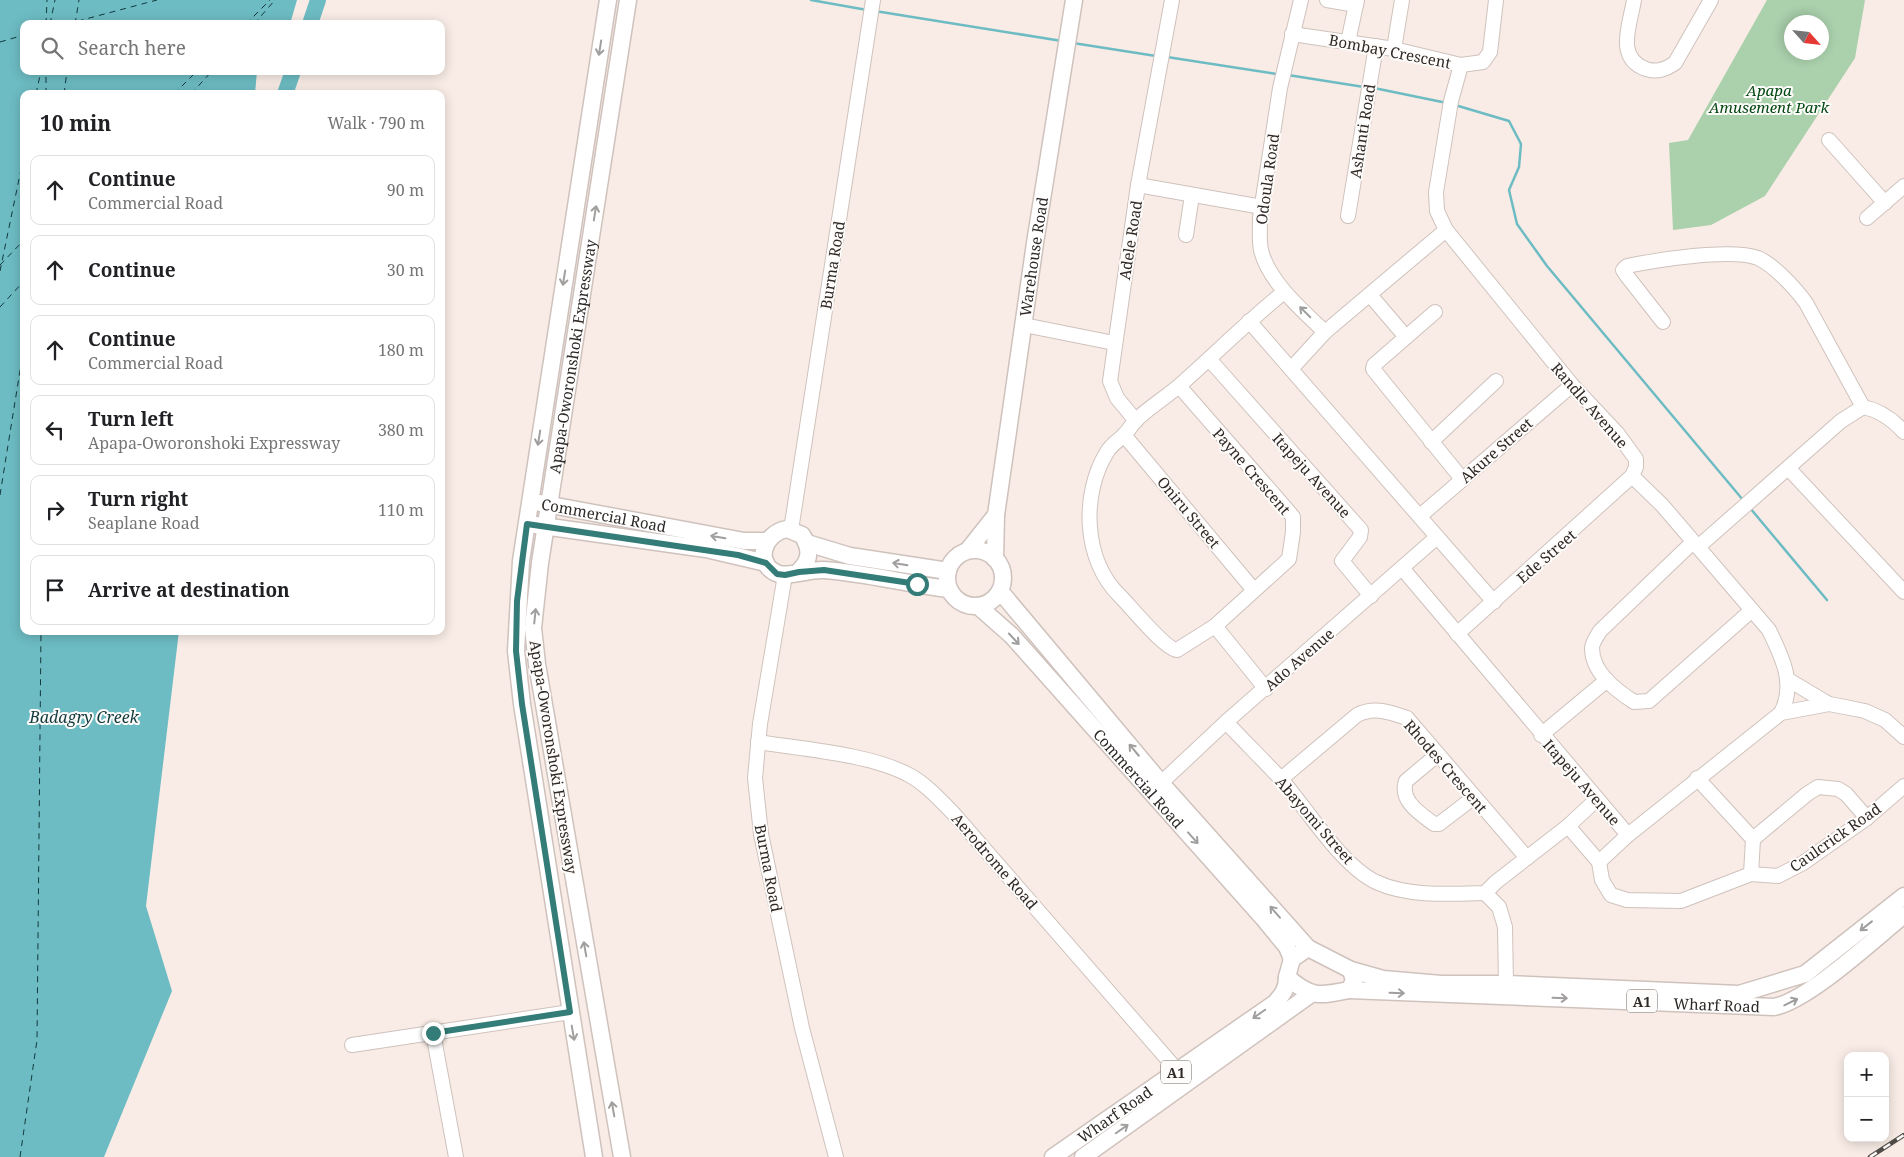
<!DOCTYPE html>
<html lang="en">
<head>
<meta charset="utf-8">
<style>
	body { margin:0; font-family:"Noto Serif",serif; background:#f6f6f6; color:#202124 }
	.controls { position:absolute; right:15px; bottom:15px; display:grid; overflow:hidden; border-radius:10px; box-shadow:0 2px 12px #0003 }
	.controls button { width:45px; height:45px; display:grid; place-items:center; padding:0; border:0; border-bottom:1px solid #e0e0e0; background:#fff; color:#202124; font:25px sans-serif }
	.compass { position:absolute; left:1784px; top:15px; width:45px; height:45px; border-radius:50%; background:#fff; box-shadow:0 2px 12px #0003; rotate:117deg }
	.stop { position:absolute; width:15px; height:15px; margin:-11px; border:4px solid #347c77; border-radius:50%; background:#fff }
	.stop.end { background:#347c77; border-color:#fff; box-shadow:0 1px 5px #0008 }
	.list { margin:0; padding:0; list-style:none }
	h2 { display:flex; justify-content:space-between; align-items:center; height:65px; margin:0; padding:0 20px; font-size:21px }
	h2 small { font-size:16px; font-weight:400; color:#757577 }
	.list li { display:grid; grid-template-columns:32px 1fr auto; gap:15px; align-items:center; box-sizing:border-box; height:70px; margin:0 10px 10px; padding:0 10px; border:1px solid #e0e0e0; border-radius:10px }
	.list b { display:block; font-size:19px; white-space:nowrap }
	.list p { margin:0; font-size:16px; white-space:nowrap; color:#757577 }
	.list em { font-size:16px; font-style:normal; color:#757577 }
	.icon { flex:none; width:28px; height:28px; fill:none; stroke:currentColor; stroke-width:2; stroke-linecap:round; stroke-linejoin:round }
	.map { position:relative; flex:none; width:1904px; height:1157px; overflow:hidden }
	.search { position:absolute; background:#fff; box-shadow:0 2px 12px #0003; left:20px; top:20px; width:425px; height:55px; display:flex; align-items:center; gap:12px; box-sizing:border-box; padding:0 18px; border-radius:10px; color:#757577; font-size:19px }
	.panel { position:absolute; background:#fff; box-shadow:0 2px 12px #0003; left:20px; top:90px; width:425px; height:545px; border-radius:10px }
	.map>svg:first-child { display:block }
	.green { fill:#aad0ac; fill-rule:evenodd }
	.water { fill:#6dbcc3 }
	.lines { fill:none; stroke-linecap:round; stroke-linejoin:round }
	.stream { stroke:#6dbcc3; stroke-width:2.5 }
	.river { stroke:#6dbcc3; stroke-width:16 }
	.ferry { stroke:#133a3d; stroke-width:1; stroke-dasharray:6 5; stroke-linecap:butt }
	.minor-casing { stroke:#cfc2bd; stroke-width:16 }
	.major-casing { stroke:#cfc2bd; stroke-width:19 }
	.minor { stroke:#fff; stroke-width:14 }
	.major { stroke:#fff; stroke-width:16 }
	.rail-casing { stroke:#534d4a; stroke-width:4.5 }
	.rail { stroke:#fefcfa; stroke-width:2.5; stroke-dasharray:8; stroke-linecap:butt }
	.oneway { stroke:#a19f9e }
	.route { stroke:#347c77; stroke-width:6 }
	.labels { text-anchor:middle; dominant-baseline:central; stroke-width:4; stroke-linejoin:round; paint-order:stroke }
	.shield { fill:#fefcfa; stroke:#6c6866; stroke-width:1 }
	.shield-label { font-size:14px; font-weight:bold; fill:#2e2927 }
	.street-label { font-size:15px; fill:#2e2927; stroke:#fefcfa }
	.park-label { font-size:15px; font-style:italic; fill:#004710; stroke:#fefcfa }
	.water-label { font-size:16px; font-style:italic; fill:#133a3d; stroke:#fefcfa }
</style>
</head>
<body>
<div class="map">
<svg width="1904" height="1157" viewBox="0 0 1904 1157">
	<rect width="100%" height="100%" fill="#f9ece6"/>
	<path class="green" d="M1767 0H1865L1855 58 1765 196 1711 225 1673 230 1669 143 1688 140ZM1792 22H1822V52H1792Z"/>
	<path class="water" d="M0 0H297L290 24H24V71H257L255 94H24V631H179L146 906 172 991 104 1157H0Z"/>
	<g class="lines">
		<g class="stream">
			<path d="M811 0 867 10"/>
			<path d="M875 11 1062 41"/>
			<path d="M1073 43 1156 56"/>
			<path d="M1167 57 1277 74"/>
			<path d="M1288 75 1364 87"/>
			<path d="M1374 88 1447 103"/>
			<path d="M1455 105 1509 121 1521 144 1519 167 1509 190 1517 224 1547 266 1743 500"/>
			<path d="M1750 508 1827 600"/>
		</g>
		<g class="river">
			<path d="M310 24 318 0"/>
			<path d="M285 94 293 71"/>
		</g>
		<g class="ferry">
			<path d="M46 24 47 0"/>
			<path d="M50 24 55 0"/>
			<path d="M67 24 157 0"/>
			<path d="M75 24 79 0"/>
			<path d="M246 24 270 0"/>
			<path d="M254 24 275 0"/>
			<path d="M0 42 24 35"/>
			<path d="M36 94 41 71"/>
			<path d="M46 94V71"/>
			<path d="M64 94 67 71"/>
			<path d="M174 94 197 71"/>
			<path d="M191 94 212 71"/>
			<path d="M0 265 24 240"/>
			<path d="M0 271 24 155"/>
			<path d="M0 307 24 281"/>
			<path d="M0 495 24 346"/>
			<path d="M20 1157 37 1040 41 631"/>
		</g>
		<g class="minor-casing">
			<g id="minor">
				<path d="M1301 0 1280 88 1260 218C1260 229 1259 240 1261 250 1268 281 1303 311 1325 332"/>
				<path d="M1327 0 1356 5"/>
				<path d="M1634 0C1630 25 1615 58 1646 69 1657 73 1666 69 1675 63L1711 0"/>
				<path d="M1292 34 1394 49 1461 65 1483 62 1490 52 1496 0"/>
				<path d="M1348 42 1357 0"/>
				<path d="M1394 49 1402 0"/>
				<path d="M1829 140 1885 203"/>
				<path d="M1138 185 1262 207"/>
				<path d="M1348 216 1376 46"/>
				<path d="M1867 218 1904 186"/>
				<path d="M1186 235 1192 195"/>
				<path d="M1370 295 1406 337"/>
				<path d="M1435 312 1374 365 1373 369 1462 479"/>
				<path d="M1249 321 1494 602"/>
				<path d="M1663 322 1627 276 1623 270 1627 266C1656 260 1731 248 1758 258 1774 265 1796 289 1806 303L1863 407"/>
				<path d="M1024 325 1114 343"/>
				<path d="M1209 359 1361 530 1360 537 1342 561 1371 596"/>
				<path d="M1291 369 1325 332 1446 230"/>
				<path d="M1179 386 1289 512 1293 517V532L1289 559 1215 626 1177 650C1165 649 1131 607 1120 596 1083 560 1081 494 1107 452 1111 445 1118 441 1123 436 1128 431 1131 426 1135 421 1148 408 1165 398 1180 385 1215 354 1248 321 1284 292"/>
				<path d="M1136 421 1117 398 1110 381 1138 185 1172 0"/>
				<path d="M1124 435 1253 589"/>
				<path d="M1431 442 1496 381"/>
				<path d="M1789 469 1904 592"/>
				<path d="M1632 476 1662 505 1769 630C1782 657 1796 684 1781 713"/>
				<path d="M1420 516 1572 385"/>
				<path d="M791 530 873 0"/>
				<path d="M1693 542 1600 631C1597 636 1592 643 1592 648 1592 673 1616 690 1634 702L1649 701 1752 610"/>
				<path d="M1698 547 1841 421 1863 407C1879 410 1893 420 1904 432"/>
				<path d="M1402 568 1628 835"/>
				<path d="M785 575 760 724 755 778 761 834 802 1028 836 1157"/>
				<path d="M1215 626 1266 689"/>
				<path d="M1457 634 1632 476 1636 467V459L1617 433 1572 385 1446 230 1437 211 1436 192 1451 101 1461 65"/>
				<path d="M1787 679 1829 704"/>
				<path d="M1226 722C1244 741 1263 760 1281 779 1307 809 1341 865 1376 882 1408 897 1451 894 1485 893L1496 882 1568 826 1596 800"/>
				<path d="M1541 735 1607 680"/>
				<path d="M758 742C802 749 870 754 909 775 926 784 940 800 953 813L1183 1077"/>
				<path d="M1437 755 1406 781C1399 801 1421 814 1434 824H1439L1473 798"/>
				<path d="M1697 778 1753 839 1751 874"/>
				<path d="M1281 779 1357 715C1374 706 1389 712 1407 718L1527 858"/>
				<path d="M1161 783 1226 722 1437 537"/>
				<path d="M1568 826 1599 862 1602 880 1611 895 1627 900 1681 901 1751 874 1778 876 1803 863 1867 818 1904 786"/>
				<path d="M1753 839 1807 794 1818 787 1838 789 1846 794 1867 818"/>
				<path d="M1599 862 1628 835 1781 713 1829 704 1845 707 1865 711 1885 720 1904 737"/>
				<path d="M1485 893 1499 907 1505 927 1506 984"/>
				<path d="M433 1033 456 1157"/>
				<path d="M352 1045 570 1012"/>
			</g>
		</g>
		<g class="major-casing">
			<g id="major">
				<path id="s1" d="M540 503 744 541H767"/>
				<path d="M536 525 706 549 766 563"/>
				<path d="M807 543 850 556 948 571"/>
				<path d="M969 549 996 515"/>
				<circle cx="975" cy="578" r="28"/>
				<path id="s2" d="M995 559 996 515 1035 243 1074 0"/>
				<path d="M799 571C811 560 811 549 802 535L787 529C763 533 753 565 779 574 790 577 810 569 824 570 866 573 907 584 949 589"/>
				<path d="M1000 591 1161 783 1308 948"/>
				<path id="s3" d="M978 606 1012 636 1264 919 1287 947 1292 959"/>
				<path d="M1308 948 1351 970 1354 981 1349 990C1319 996 1311 998 1287 977L1292 959Z"/>
				<path d="M1351 970 1383 979 1441 984H1506L1739 994 1805 974 1904 896"/>
				<path id="s4" d="M1349 990 1774 1007C1808 1001 1874 939 1904 915"/>
				<path d="M594 1157 522 704 516 651 521 561 608 0"/>
				<path id="s5" d="M622 1157 537 664 533 628 540 563 628 0"/>
				<path id="s6" d="M1053 1157 1275 1003C1283 994 1287 989 1287 977"/>
				<path d="M1083 1157 1311 994"/>
			</g>
		</g>
		<use href="#minor" class="minor"/>
		<use href="#major" class="major"/>
		<g class="rail-casing">
			<path id="rail" d="M1870 1157 1904 1135"/>
		</g>
		<use href="#rail" class="rail"/>
	</g>
	<defs><path id="oneway-shaft" d="M-6 0H5M1.5-3L5.5 0L1.5 3" fill="none" stroke-width="1.6" stroke-linecap="round" stroke-linejoin="round" transform="scale(1.25)"/></defs>
	<g class="oneway">
		<use href="#oneway-shaft" transform="translate(600 48) rotate(99)"/>
		<use href="#oneway-shaft" transform="translate(595 213) rotate(-81)"/>
		<use href="#oneway-shaft" transform="translate(564 278) rotate(99)"/>
		<use href="#oneway-shaft" transform="translate(1305 312) rotate(-135)"/>
		<use href="#oneway-shaft" transform="translate(539 438) rotate(99)"/>
		<use href="#oneway-shaft" transform="translate(718 537) rotate(-170)"/>
		<use href="#oneway-shaft" transform="translate(900 564) rotate(-171)"/>
		<use href="#oneway-shaft" transform="translate(535 616) rotate(-84)"/>
		<use href="#oneway-shaft" transform="translate(1014 639) rotate(47)"/>
		<use href="#oneway-shaft" transform="translate(1134 750) rotate(-130)"/>
		<use href="#oneway-shaft" transform="translate(1193 838) rotate(48)"/>
		<use href="#oneway-shaft" transform="translate(1275 912) rotate(-131)"/>
		<use href="#oneway-shaft" transform="translate(1866 926) rotate(142)"/>
		<use href="#oneway-shaft" transform="translate(585 949) rotate(-100)"/>
		<use href="#oneway-shaft" transform="translate(1397 993) rotate(2)"/>
		<use href="#oneway-shaft" transform="translate(1560 998) rotate(2)"/>
		<use href="#oneway-shaft" transform="translate(1791 1002) rotate(-26)"/>
		<use href="#oneway-shaft" transform="translate(1259 1014) rotate(145)"/>
		<use href="#oneway-shaft" transform="translate(573 1033) rotate(80)"/>
		<use href="#oneway-shaft" transform="translate(613 1109) rotate(-100)"/>
		<use href="#oneway-shaft" transform="translate(1122 1129) rotate(-35)"/>
	</g>
	<g class="lines">
		<path class="route" d="M433 1033 570 1012 522 704 516 651 517 601 527 524 738 555 766 563 777 574 785 575 799 572 824 570 917 584"/>
	</g>
	<g class="labels">
		<g class="shield">
			<rect x="1627" y="989.5" width="30" height="23" rx="4"/>
			<rect x="1161" y="1060.5" width="30" height="23" rx="4"/>
		</g>
		<g class="shield-label">
			<text x="1642" y="1001">A1</text>
			<text x="1176" y="1072">A1</text>
		</g>
		<g class="street-label">
			<text transform="translate(1390 51) rotate(11)">Bombay Crescent</text>
			<text transform="translate(1362 131) rotate(-81)">Ashanti Road</text>
			<text transform="translate(1267 179) rotate(-82)">Odoula Road</text>
			<text transform="translate(1130 240) rotate(-81)">Adele Road</text>
			<text stroke="none"><textPath href="#s2" startOffset="305">Warehouse Road</textPath></text>
			<text transform="translate(832 265) rotate(-81)">Burma Road</text>
			<text stroke="none"><textPath href="#s5" startOffset="811">Apapa-Oworonshoki Expressway</textPath></text>
			<text transform="translate(1590 405) rotate(49)">Randle Avenue</text>
			<text transform="translate(1496 450) rotate(-41)">Akure Street</text>
			<text transform="translate(1252 471) rotate(49)">Payne Crescent</text>
			<text transform="translate(1312 475) rotate(48)">Itapeju Avenue</text>
			<text transform="translate(1189 512) rotate(50)">Oniru Street</text>
			<text stroke="none"><textPath href="#s1" startOffset="65">Commercial Road</textPath></text>
			<text transform="translate(1546 556) rotate(-41)">Ede Street</text>
			<text transform="translate(1299 659) rotate(-41)">Ado Avenue</text>
			<text transform="translate(554 757) rotate(81)">Apapa-Oworonshoki Expressway</text>
			<text transform="translate(1446 766) rotate(49)">Rhodes Crescent</text>
			<text stroke="none"><textPath href="#s3" startOffset="236">Commercial Road</textPath></text>
			<text transform="translate(1582 782) rotate(49)">Itapeju Avenue</text>
			<text transform="translate(1315 820) rotate(49)">Abayomi Street</text>
			<text transform="translate(1835 837) rotate(-35)">Caulcrick Road</text>
			<text transform="translate(995 861) rotate(49)">Aerodrome Road</text>
			<text transform="translate(769 868) rotate(79)">Burma Road</text>
			<text stroke="none"><textPath href="#s4" startOffset="368">Wharf Road</textPath></text>
			<text stroke="none"><textPath href="#s6" startOffset="75">Wharf Road</textPath></text>
		</g>
		<g class="park-label">
			<text x="1769" y="90">Apapa<tspan x="1769" dy="17">Amusement Park</tspan></text>
		</g>
		<g class="water-label">
			<text x="84" y="717">Badagry Creek</text>
		</g>
	</g>
</svg>
<div class="controls">
<button>+</button>
<button>−</button>
</div>
<svg class="compass" viewBox="-18 -18 36 36"><path d="M0-13l5 13h-10z" fill="#e53935"/><path d="M0 13l5-13h-10z" fill="#757577"/></svg>
<div class="stop" style="left:917px;top:584px"></div>
<div class="stop end" style="left:433px;top:1033px"></div>
<div class="search"><svg class="icon" aria-label="search" viewBox="0 0 24 24"><circle cx="10" cy="10" r="6"/><path d="M15 15l6 6"/></svg>Search here</div>
<section class="panel">
<h2>10 min<small>Walk · 790 m</small></h2>
<ul class="list">
<li><svg class="icon" aria-label="ahead" viewBox="0 0 24 24"><path d="M12 20V5M6 11l6-6 6 6"/></svg><div><b>Continue</b><p>Commercial Road</p></div><em>90 m</em></li>
<li><svg class="icon" aria-label="ahead" viewBox="0 0 24 24"><path d="M12 20V5M6 11l6-6 6 6"/></svg><div><b>Continue</b></div><em>30 m</em></li>
<li><svg class="icon" aria-label="ahead" viewBox="0 0 24 24"><path d="M12 20V5M6 11l6-6 6 6"/></svg><div><b>Continue</b><p>Commercial Road</p></div><em>180 m</em></li>
<li><svg class="icon" aria-label="left" viewBox="0 0 24 24"><path d="M17 20v-9H6M10 6l-5 5 5 5"/></svg><div><b>Turn left</b><p>Apapa-Oworonshoki Expressway</p></div><em>380 m</em></li>
<li><svg class="icon" aria-label="right" viewBox="0 0 24 24"><path d="M7 20v-9h11M14 6l5 5-5 5"/></svg><div><b>Turn right</b><p>Seaplane Road</p></div><em>110 m</em></li>
<li><svg class="icon" aria-label="arrive" viewBox="0 0 24 24"><path d="M6 21V4h12l-3 4 3 4H6"/></svg><div><b>Arrive at destination</b></div></li>
</ul>
</section>
</div>
</body>
</html>
